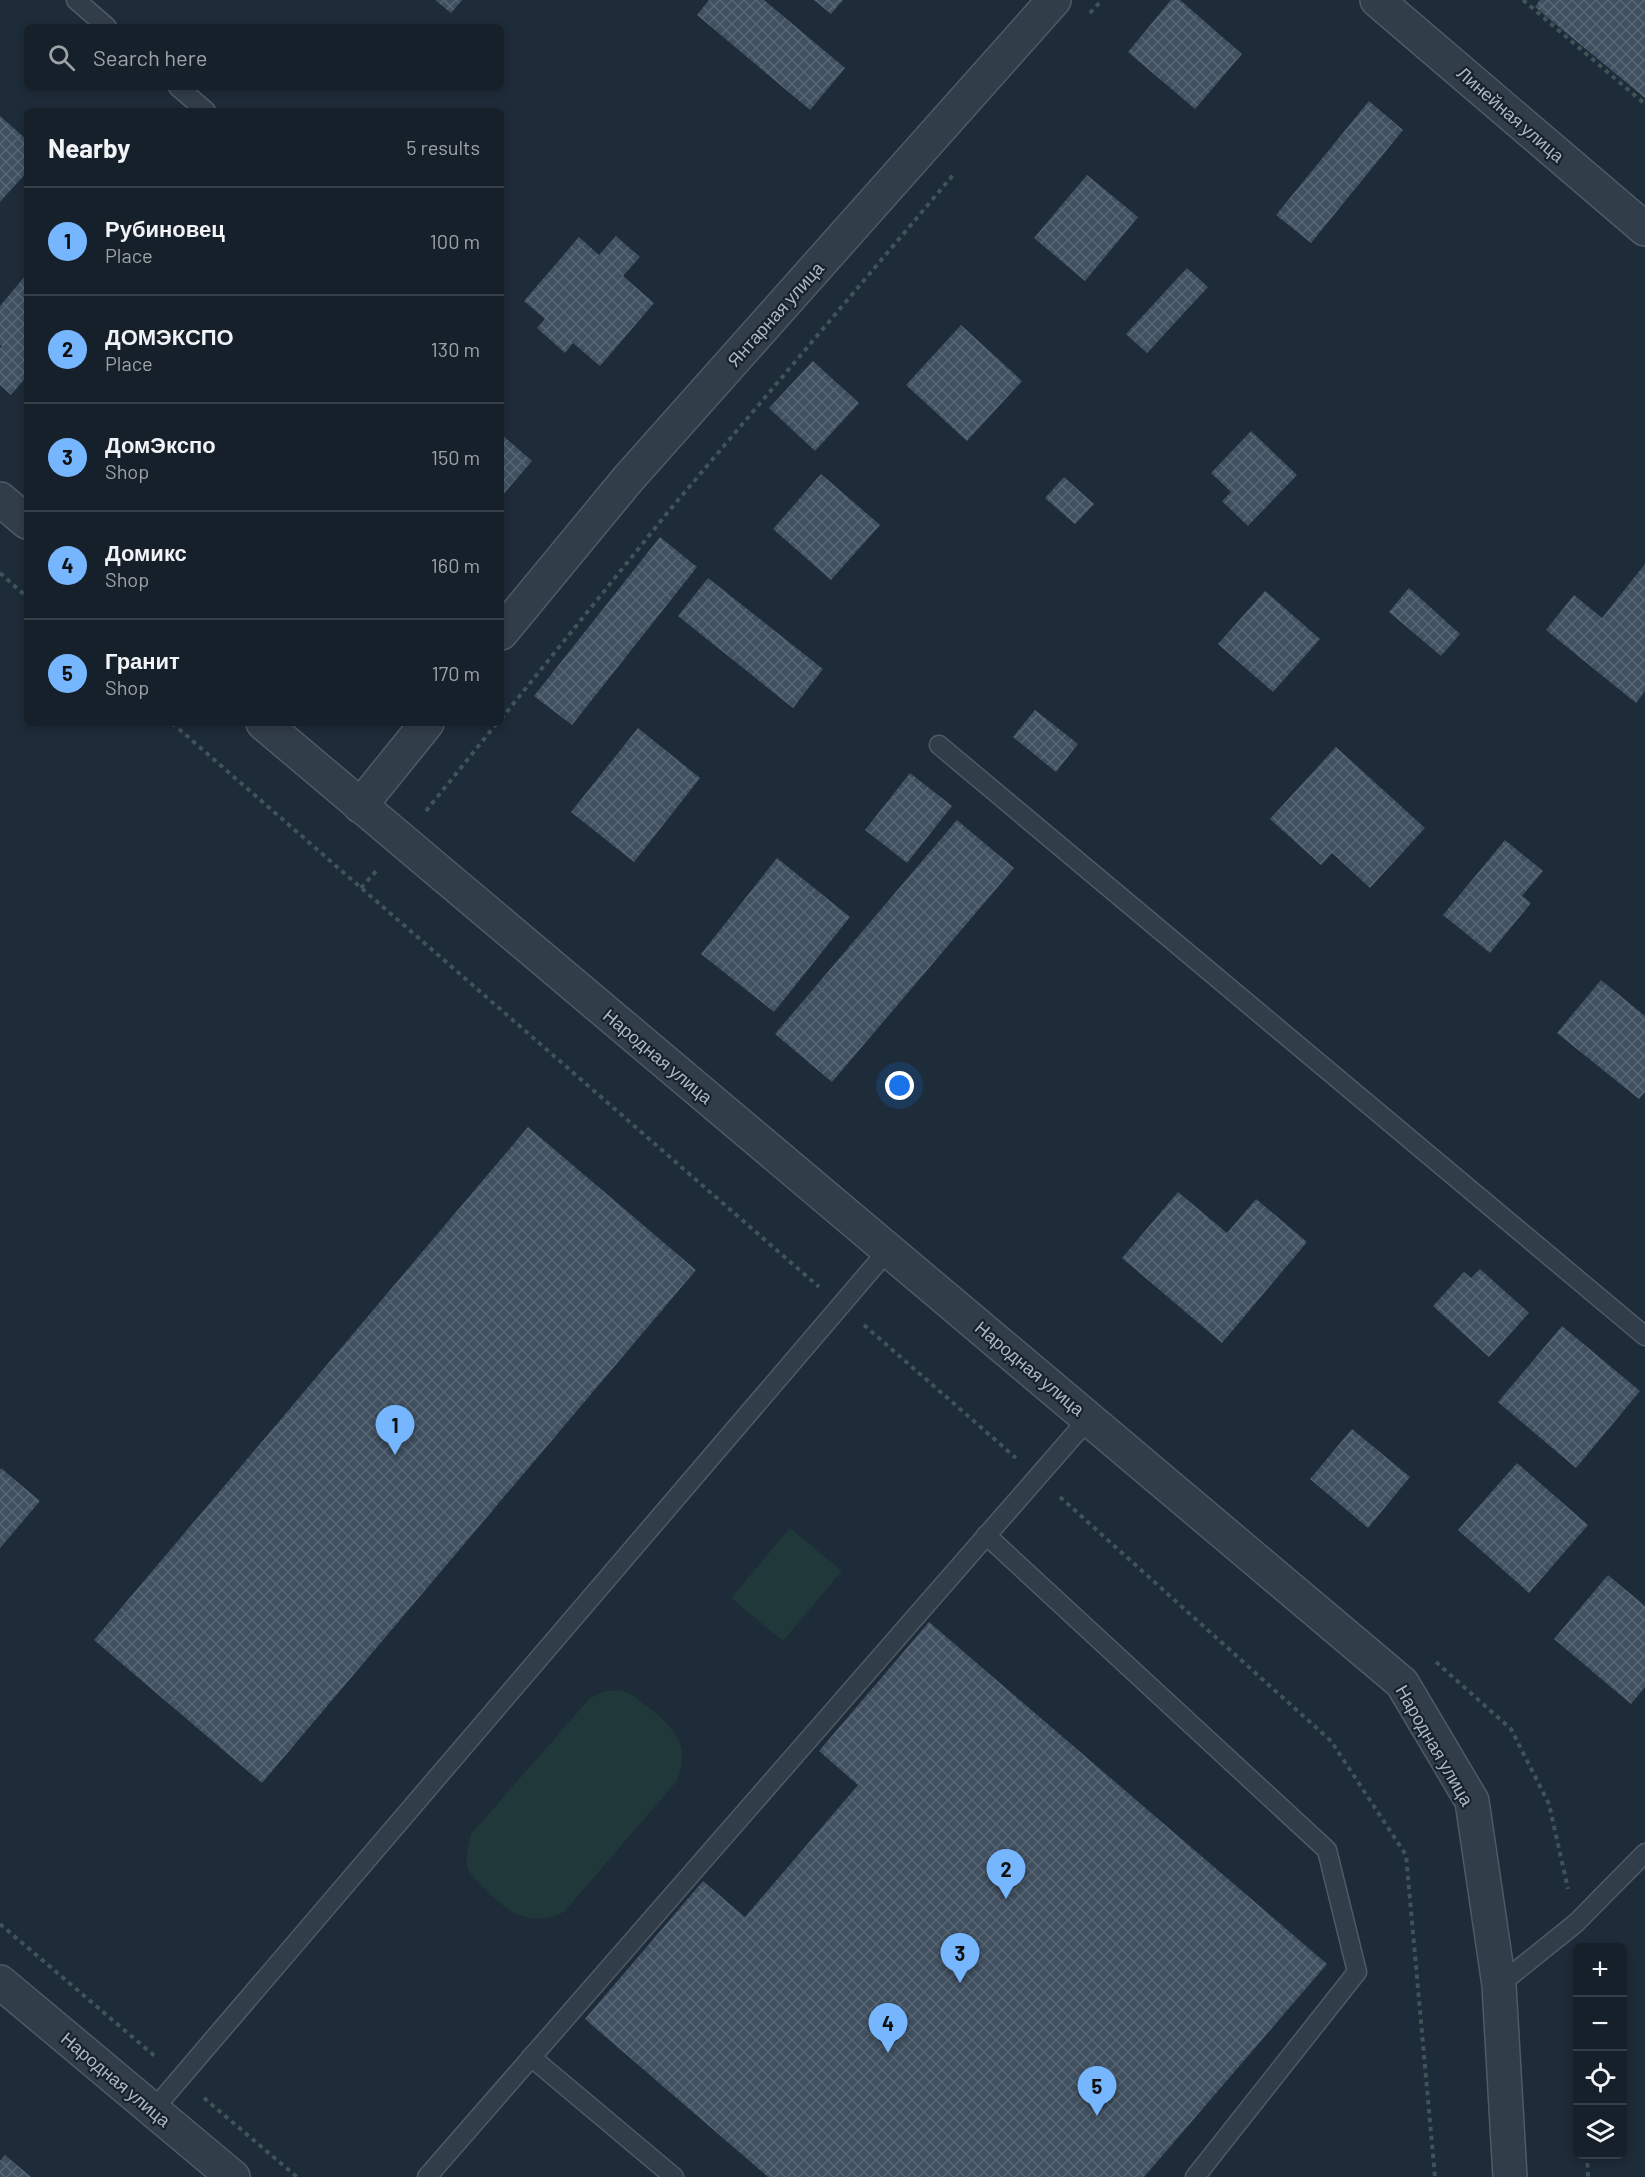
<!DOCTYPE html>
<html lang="en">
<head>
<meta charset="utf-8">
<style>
	body { margin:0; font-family:Barlow,sans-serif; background:#232d36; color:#f1f3f6 }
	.controls { position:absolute; right:18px; bottom:18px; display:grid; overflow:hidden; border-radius:9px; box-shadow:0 3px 9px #0003 }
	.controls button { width:54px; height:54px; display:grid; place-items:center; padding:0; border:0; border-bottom:2px solid #353e47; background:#16202a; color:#f1f3f6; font:30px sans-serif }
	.you { position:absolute; left:900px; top:1086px; width:21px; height:21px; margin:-15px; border:4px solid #fff; border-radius:50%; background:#1a73e8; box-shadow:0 0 0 9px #1a73e833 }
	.badge { display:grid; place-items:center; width:39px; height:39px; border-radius:50%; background:#76b6ff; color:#111; font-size:20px; font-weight:700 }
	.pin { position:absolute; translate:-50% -50px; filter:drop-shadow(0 2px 3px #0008) }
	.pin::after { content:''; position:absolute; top:32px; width:21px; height:18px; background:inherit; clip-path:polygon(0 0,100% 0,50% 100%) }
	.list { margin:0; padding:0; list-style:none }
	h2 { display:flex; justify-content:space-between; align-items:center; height:78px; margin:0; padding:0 24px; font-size:26px }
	h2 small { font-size:20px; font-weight:400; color:#9ea3a8 }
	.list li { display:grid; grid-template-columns:39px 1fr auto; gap:18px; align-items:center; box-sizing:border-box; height:108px; padding:0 24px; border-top:2px solid #353e47 }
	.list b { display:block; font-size:22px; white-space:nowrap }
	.list p { margin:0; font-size:20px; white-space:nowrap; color:#9ea3a8 }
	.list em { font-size:20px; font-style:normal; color:#9ea3a8 }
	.icon { flex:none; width:33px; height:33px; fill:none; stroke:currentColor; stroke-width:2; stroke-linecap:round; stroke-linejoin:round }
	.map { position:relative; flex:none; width:1645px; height:2177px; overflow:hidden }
	.search { position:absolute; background:#16202a; box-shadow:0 3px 9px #0003; left:24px; top:24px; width:480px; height:66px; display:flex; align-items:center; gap:15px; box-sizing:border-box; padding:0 21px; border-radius:9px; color:#9ea3a8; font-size:22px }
	.panel { position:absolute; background:#16202a; box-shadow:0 3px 9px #0003; left:24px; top:108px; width:480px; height:618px; border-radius:9px }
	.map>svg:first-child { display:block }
	.pitch { fill:#203839 }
	.building { fill:url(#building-cross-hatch) }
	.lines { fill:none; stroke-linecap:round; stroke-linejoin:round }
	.service-casing { stroke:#4f5a66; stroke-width:21 }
	.minor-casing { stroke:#4f5a66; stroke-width:36 }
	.path { stroke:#3d5556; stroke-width:4; stroke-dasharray:4.5 4.5; stroke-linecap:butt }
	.service { stroke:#313d48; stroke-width:18 }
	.minor { stroke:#313d48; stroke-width:33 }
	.labels { text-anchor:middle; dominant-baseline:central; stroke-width:4.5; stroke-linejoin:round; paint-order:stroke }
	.street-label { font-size:18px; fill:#abb7c5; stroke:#17222c }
</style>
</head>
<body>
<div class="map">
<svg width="1645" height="2177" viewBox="0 0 1645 2177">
	<defs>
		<pattern id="building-cross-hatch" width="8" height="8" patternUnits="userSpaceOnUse" patternTransform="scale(1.5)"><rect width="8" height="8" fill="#405060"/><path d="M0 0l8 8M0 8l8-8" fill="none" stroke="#596775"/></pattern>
	</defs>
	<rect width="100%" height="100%" fill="#1e2b38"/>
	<g class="pitch">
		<path d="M790 1528 842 1571 783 1641 731 1598Z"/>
		<path d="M621 1690C634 1695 642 1703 653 1711 678 1732 690 1748 677 1781L564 1912C531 1928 508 1913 485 1889 480 1884 473 1878 469 1871 464 1860 468 1846 471 1834L590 1698 606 1691Z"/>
	</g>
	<g class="building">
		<path d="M435 0H462L451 13Z"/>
		<path d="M709 0H764L845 68 810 110 697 15Z"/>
		<path d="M814 0H843L831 14Z"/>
		<path d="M1171 0H1180L1242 54 1195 109 1128 52Z"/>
		<path d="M1540 0H1645V98L1535 7Z"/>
		<path d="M1369 101 1403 130 1311 243 1276 215Z"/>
		<path d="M0 116 27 140V172L0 202Z"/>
		<path d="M1087 175 1138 217 1085 281 1034 238Z"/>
		<path d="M616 236 640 257 623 276 654 303 600 366 573 343 565 353 537 328 545 319 524 301 579 237 599 255Z"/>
		<path d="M1187 268 1208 287 1147 353 1126 334Z"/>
		<path d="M26 275 27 376 11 395 0 385V348L2 346 0 345V306Z"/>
		<path d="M961 325 1022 381 967 441 906 385Z"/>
		<path d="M813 361 859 403 815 451 769 408Z"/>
		<path d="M1251 431 1297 475 1248 526 1222 501 1231 492 1211 473Z"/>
		<path d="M501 434 532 461 501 497Z"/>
		<path d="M821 474 880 525 831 580 773 529Z"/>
		<path d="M1064 477 1094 504 1075 524 1045 498Z"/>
		<path d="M660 537 697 567 572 725 534 696Z"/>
		<path d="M1645 564V691L1636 703 1546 630 1574 595 1602 618Z"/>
		<path d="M708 578 823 669 793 708 678 616Z"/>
		<path d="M1409 588 1460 634 1441 656 1389 612Z"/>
		<path d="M1265 591 1320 639 1273 692 1218 644Z"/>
		<path d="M1035 710 1078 744 1056 772 1013 737Z"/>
		<path d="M638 728 700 778 634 862 571 812Z"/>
		<path d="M1336 747 1425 828 1370 888 1332 853 1321 865 1270 819Z"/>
		<path d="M910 773 952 806 907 863 865 830Z"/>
		<path d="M957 820 1014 868 832 1082 775 1034Z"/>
		<path d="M1505 840 1543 871 1522 896 1531 903 1490 953 1443 915Z"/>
		<path d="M777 858 850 917 774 1012 701 954Z"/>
		<path d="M1601 980 1645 1016V1092L1639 1099 1557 1033Z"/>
		<path d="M528 1127 696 1270 262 1783 94 1640Z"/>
		<path d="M1178 1192 1227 1233 1256 1199 1307 1242 1222 1343 1122 1258Z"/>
		<path d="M1480 1269 1529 1313 1489 1357 1433 1306 1464 1272 1471 1278Z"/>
		<path d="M1562 1326 1640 1391 1576 1468 1498 1402Z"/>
		<path d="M1352 1429 1410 1477 1368 1528 1310 1479Z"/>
		<path d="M1517 1463 1588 1525 1529 1593 1458 1530Z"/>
		<path d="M1 1468 40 1501 0 1548V1470Z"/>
		<path d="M1608 1575 1645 1606V1687L1631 1704 1554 1639Z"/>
		<path d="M929 1622 1327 1964 1144 2177H768L585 2019 703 1881 745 1917 858 1785 819 1751Z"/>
		<path d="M5 2155 31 2177H0V2161Z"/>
	</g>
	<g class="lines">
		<g class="service-casing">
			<g id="service">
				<path d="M76 0 107 27"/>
				<path d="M178 87 206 111"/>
				<path d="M939 745 1645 1336"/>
				<path d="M986 1535 1327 1850 1357 1972 1195 2177"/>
				<path d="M1499 1985 1576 1923 1645 1853"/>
				<path d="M531 2057 674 2177"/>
				<path d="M153 2110 889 1249"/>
				<path d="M427 2177 1089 1418"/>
			</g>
		</g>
		<g class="minor-casing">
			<g id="minor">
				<path d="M1377 0 1645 229"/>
				<path d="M0 499 27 522"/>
				<path d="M501 633 628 479 1054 0"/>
				<path d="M263 723 1402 1683 1472 1801 1499 1985 1510 2177"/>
				<path d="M360 806 427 723"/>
				<path d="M0 1982 233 2177"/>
			</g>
		</g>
		<g class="path">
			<path d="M1523 0 1645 104"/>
			<path d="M1090 13 1102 0"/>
			<path d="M0 573 27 597"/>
			<path d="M501 719 668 512 954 174"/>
			<path d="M172 723 819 1287"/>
			<path d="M426 811 497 723"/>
			<path d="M361 888 377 870"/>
			<path d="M864 1325 1016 1458"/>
			<path d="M1060 1497 1331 1741 1406 1855 1435 2177"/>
			<path d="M1436 1662 1511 1729 1549 1804 1568 1889"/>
			<path d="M0 1924 157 2058"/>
			<path d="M204 2098 297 2177"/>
			<path d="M1587 2154 1588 2177"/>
		</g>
		<use href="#service" class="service"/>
		<use href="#minor" class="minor"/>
	</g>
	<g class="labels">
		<g class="street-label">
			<text transform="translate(1511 114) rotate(41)">Линейная улица</text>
			<text transform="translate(775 314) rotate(-48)">Янтарная улица</text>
			<text transform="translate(658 1056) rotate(40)">Народная улица</text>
			<text transform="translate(1030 1368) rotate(40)">Народная улица</text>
			<text transform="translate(1435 1745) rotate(60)">Народная улица</text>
			<text transform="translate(116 2079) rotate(40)">Народная улица</text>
		</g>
	</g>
</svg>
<div class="controls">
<button>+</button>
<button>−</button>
<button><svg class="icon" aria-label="locate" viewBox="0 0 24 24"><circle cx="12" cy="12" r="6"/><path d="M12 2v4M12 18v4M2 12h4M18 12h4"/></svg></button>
<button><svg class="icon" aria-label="layers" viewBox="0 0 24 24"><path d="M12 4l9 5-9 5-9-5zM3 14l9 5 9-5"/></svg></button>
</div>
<div class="you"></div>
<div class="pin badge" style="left:395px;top:1455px">1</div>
<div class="pin badge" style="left:1006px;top:1899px">2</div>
<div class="pin badge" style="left:960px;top:1983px">3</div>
<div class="pin badge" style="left:888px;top:2053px">4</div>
<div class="pin badge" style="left:1097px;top:2116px">5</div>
<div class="search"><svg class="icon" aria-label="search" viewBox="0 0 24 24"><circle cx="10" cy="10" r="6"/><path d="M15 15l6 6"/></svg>Search here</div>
<section class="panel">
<h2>Nearby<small>5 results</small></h2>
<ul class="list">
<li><span class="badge">1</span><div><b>Рубиновец</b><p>Place</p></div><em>100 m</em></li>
<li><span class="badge">2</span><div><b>ДОМЭКСПО</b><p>Place</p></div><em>130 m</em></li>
<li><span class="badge">3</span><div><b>ДомЭкспо</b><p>Shop</p></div><em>150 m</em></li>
<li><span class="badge">4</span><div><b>Домикс</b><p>Shop</p></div><em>160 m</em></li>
<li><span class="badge">5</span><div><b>Гранит</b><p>Shop</p></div><em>170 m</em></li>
</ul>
</section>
</div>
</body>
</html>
